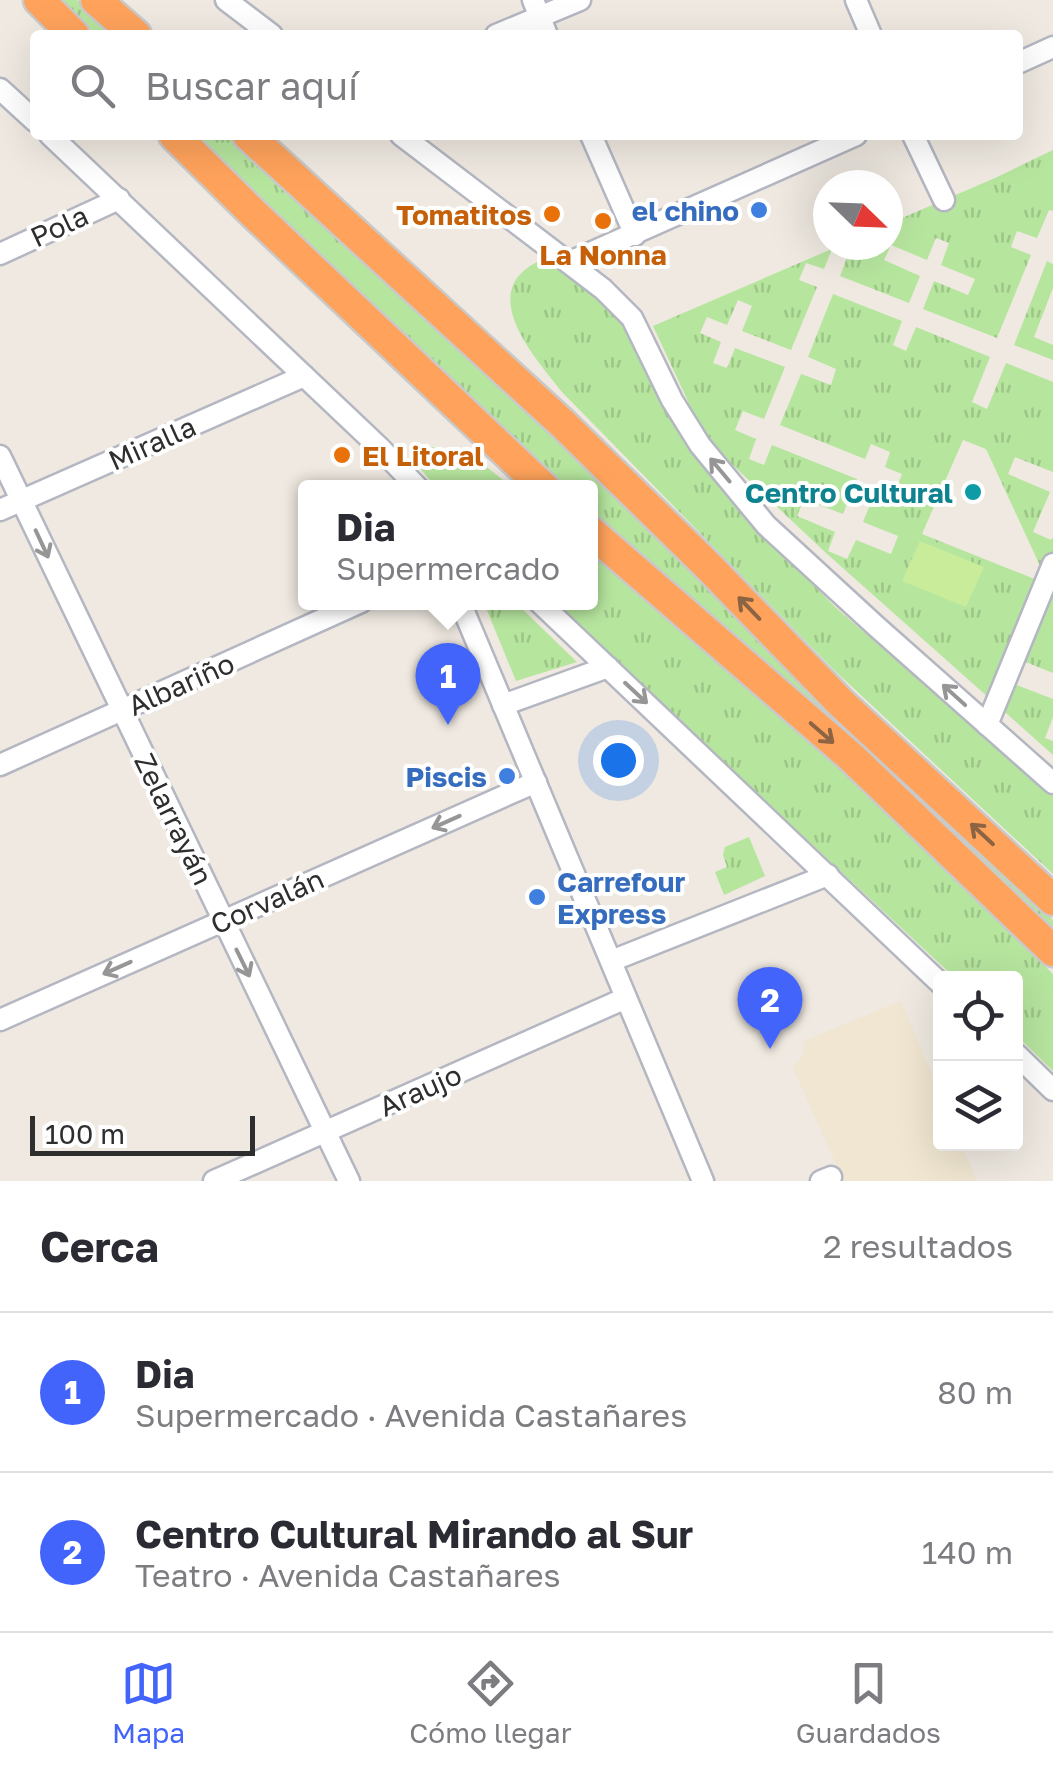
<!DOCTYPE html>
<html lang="es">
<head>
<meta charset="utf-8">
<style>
	body { margin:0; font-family:"Golos Text",sans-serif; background:#f2f2f3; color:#2b2b33 }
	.controls { position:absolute; right:30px; bottom:30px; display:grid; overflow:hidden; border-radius:10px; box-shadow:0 10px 40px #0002 }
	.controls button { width:90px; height:90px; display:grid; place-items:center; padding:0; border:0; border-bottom:2px solid #e1e1e2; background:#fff; color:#2b2b33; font:50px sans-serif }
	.compass { position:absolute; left:813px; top:170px; width:90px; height:90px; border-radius:50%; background:#fff; box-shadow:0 10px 40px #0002; rotate:113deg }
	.scale { position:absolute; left:30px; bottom:25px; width:225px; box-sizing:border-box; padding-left:10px; border:5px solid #2e2e2e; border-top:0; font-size:28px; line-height:35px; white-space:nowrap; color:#2e2e2e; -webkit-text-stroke:8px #fff; paint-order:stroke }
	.you { position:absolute; left:618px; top:760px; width:35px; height:35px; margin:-25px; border:8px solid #fff; border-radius:50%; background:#1a73e8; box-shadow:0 0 0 15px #1a73e833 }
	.badge { display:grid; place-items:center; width:65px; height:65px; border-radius:50%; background:#4264fb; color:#fff; font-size:32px; font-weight:700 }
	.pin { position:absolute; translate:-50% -82px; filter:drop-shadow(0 2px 5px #0008) }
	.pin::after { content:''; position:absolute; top:52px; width:35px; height:30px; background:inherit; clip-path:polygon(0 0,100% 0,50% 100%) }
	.popup { position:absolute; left:298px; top:480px; width:300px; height:130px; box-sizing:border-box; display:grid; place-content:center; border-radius:10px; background:#fff; filter:drop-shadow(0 2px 8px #0005); font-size:32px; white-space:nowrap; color:#7c7c81 }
	.popup b { font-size:38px; color:#2b2b33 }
	.popup::after { content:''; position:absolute; left:50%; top:100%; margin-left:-20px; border:20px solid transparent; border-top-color:#fff }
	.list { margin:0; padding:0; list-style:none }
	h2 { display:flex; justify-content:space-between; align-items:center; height:130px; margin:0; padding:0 40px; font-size:42px }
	h2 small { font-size:32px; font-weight:400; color:#7c7c81 }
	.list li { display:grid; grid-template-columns:65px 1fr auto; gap:30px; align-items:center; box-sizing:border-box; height:160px; padding:0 40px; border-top:2px solid #e1e1e2 }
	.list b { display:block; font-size:38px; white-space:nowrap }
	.list p { margin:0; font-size:32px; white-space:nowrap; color:#7c7c81 }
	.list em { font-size:32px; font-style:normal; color:#7c7c81 }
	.icon { flex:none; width:55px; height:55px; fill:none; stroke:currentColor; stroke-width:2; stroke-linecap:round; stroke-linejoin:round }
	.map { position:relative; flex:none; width:1053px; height:1181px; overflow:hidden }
	.search { position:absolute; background:#fff; box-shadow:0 10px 40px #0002; left:30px; right:30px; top:30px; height:110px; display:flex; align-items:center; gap:25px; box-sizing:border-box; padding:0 35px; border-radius:10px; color:#7c7c81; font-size:38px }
	.sheet { height:450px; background:#fff }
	nav { display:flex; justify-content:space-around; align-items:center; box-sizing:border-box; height:140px; border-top:2px solid #e1e1e2; background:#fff; font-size:28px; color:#7c7c81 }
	nav a { display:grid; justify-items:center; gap:5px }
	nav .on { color:#4264fb }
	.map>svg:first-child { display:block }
	.education { fill:#f0e6d1 }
	.grass { fill:url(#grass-tufts); fill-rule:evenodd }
	.pitch { fill:#c9ec9a }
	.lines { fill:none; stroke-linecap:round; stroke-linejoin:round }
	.minor-casing { stroke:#b4b7c1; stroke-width:25 }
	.highway-casing { stroke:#c9c9c9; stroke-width:35 }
	.minor { stroke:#fff; stroke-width:20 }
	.highway { stroke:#ffa35c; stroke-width:30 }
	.oneway { stroke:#969696 }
	.oneway2 { stroke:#8c6343 }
	.shop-dot { fill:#3f7fe0; stroke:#fff; stroke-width:4 }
	.food-dot { fill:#e8710a; stroke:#fff; stroke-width:4 }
	.culture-dot { fill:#0f9aa8; stroke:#fff; stroke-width:4 }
	.labels { text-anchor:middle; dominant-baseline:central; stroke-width:8; stroke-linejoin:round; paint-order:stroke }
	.shop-label { font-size:28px; font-weight:bold; fill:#366cbe; stroke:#fff; text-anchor:end }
	.food-label { font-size:28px; font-weight:bold; fill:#c56008; stroke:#fff; text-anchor:end }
	.street-label { font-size:28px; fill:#2e2e2e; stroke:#fff }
	.culture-label { font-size:28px; font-weight:bold; fill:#0d838f; stroke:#fff; text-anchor:end }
</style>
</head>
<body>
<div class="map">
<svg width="1053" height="1181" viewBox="0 0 1053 1181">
	<defs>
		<pattern id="grass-tufts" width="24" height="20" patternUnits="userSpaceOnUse" patternTransform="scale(2.5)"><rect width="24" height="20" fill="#b6e59e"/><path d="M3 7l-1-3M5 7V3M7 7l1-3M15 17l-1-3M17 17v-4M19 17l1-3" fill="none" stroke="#9dc588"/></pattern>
	</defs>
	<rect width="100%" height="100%" fill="#efe9e1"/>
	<path class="education" d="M901 1001 940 1094V1144H961L977 1181H844L793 1068 803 1056 804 1041Z"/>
	<g class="grass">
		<path d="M63 0H77L120 35H96Z"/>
		<path d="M192 135H237L511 390 877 756 1053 920V928L810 700 591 513 590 488 562 487Z"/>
		<path d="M1053 150V211L1049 210 1037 238 1017 231 1011 247 1031 255 997 338 923 309 934 281 968 295 975 279 941 265 949 243 936 238 927 260 891 245 884 260 920 276 909 303 840 276 848 255 832 249 824 269 806 263 799 280 817 287 791 350 742 331 752 306 738 300 727 325 707 317 700 333 721 342 713 363 727 368 735 348 785 367 764 419 743 411 735 430 756 439 749 459 764 465 772 445 857 479 843 514 804 499 797 516 835 532 828 551 847 559 856 540 891 554 898 536 863 522 877 487 894 494 902 474 885 467 890 452 871 444 865 459 780 425 801 374 831 385 836 369 808 357 833 294 902 321 893 345 906 351 916 327 990 357 972 402 987 409 1006 363 1053 382V472L1015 457 1008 474 1050 492 1033 532 1051 540 1053 537V673L1023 661 1014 684 1053 699V717L1045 738 1053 741V755L826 553 706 440 653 326 841 245H888V224L995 178ZM963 440 986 449 1042 570 1037 580 922 534Z"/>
		<path d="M1047 261 1053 264V288L1034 337 1053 345V360L1014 345Z"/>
		<path d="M537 262C573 261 616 314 637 340L786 557 835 607 1053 796V874L835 671 562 392C535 358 476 293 537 262Z"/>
		<path d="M421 446C470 450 475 458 512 487H436L411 458Z"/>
		<path d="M591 551 801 723 1053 974V1071L1016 1035V978H955L553 603 590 602Z"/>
		<path d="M484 603H516L577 662 516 681Z"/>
		<path d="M749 837 765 876 724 895 715 872 727 867 723 855 725 847Z"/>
	</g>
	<path class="pitch" d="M920 541 984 567 966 607 902 581Z"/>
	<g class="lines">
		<g class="minor-casing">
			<g id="minor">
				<path d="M226 0 272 35"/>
				<path d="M533 0 547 35"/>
				<path d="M856 0 871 35"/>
				<path d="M496 35 580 0"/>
				<path d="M1018 63 1053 47"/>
				<path d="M0 89 35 121"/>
				<path d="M50 135 379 447 418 488"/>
				<path d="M401 135 603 289 632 318 672 400 700 445 766 525 877 627 1053 783"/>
				<path d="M591 135 635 235"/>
				<path d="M913 135 944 200"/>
				<path d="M0 254 119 199"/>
				<path d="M570 262 856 135"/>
				<path d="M0 456 349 1181"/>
				<path d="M0 510 304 376"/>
				<path d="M460 602 703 1181"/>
				<path d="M539 602 940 983"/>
				<path d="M503 705 608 667"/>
				<path d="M987 725 1053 564"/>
				<path d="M0 765 361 602"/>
				<path d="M611 961 828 875"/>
				<path d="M0 1020 536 782"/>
				<path d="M1016 1054 1053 1090"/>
				<path d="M214 1181 626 998"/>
				<path d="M821 1181 831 1177"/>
			</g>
		</g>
		<g class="highway-casing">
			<g id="highway">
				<path d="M39 0 74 35"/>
				<path d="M96 0 136 35"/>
				<path d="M174 135 252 212 544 488"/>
				<path d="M248 135 563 424 709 567 841 703 1053 900"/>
				<path d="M590 531 850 756 1053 951"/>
			</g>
		</g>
		<use href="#minor" class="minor"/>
		<use href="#highway" class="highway"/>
	</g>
	<defs><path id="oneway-shaft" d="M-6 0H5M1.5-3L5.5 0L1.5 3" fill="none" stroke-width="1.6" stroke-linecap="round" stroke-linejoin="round" transform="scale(2.5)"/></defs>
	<g class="oneway">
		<use href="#oneway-shaft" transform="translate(720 470) rotate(-130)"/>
		<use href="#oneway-shaft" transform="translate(42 544) rotate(65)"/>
		<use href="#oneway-shaft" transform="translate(636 693) rotate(43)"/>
		<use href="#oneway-shaft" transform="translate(954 695) rotate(-138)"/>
		<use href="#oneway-shaft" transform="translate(446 822) rotate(156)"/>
		<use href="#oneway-shaft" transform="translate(243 963) rotate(64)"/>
		<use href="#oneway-shaft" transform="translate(117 968) rotate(156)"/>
	</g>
	<g class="oneway2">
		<use href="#oneway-shaft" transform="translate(749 608) rotate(-134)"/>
		<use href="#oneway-shaft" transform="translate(822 733) rotate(41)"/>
		<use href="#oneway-shaft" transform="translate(982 834) rotate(-137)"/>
	</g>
	<g class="shop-dot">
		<circle cx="759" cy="210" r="10"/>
		<circle cx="507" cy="776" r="10"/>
		<circle cx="537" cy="897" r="10"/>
	</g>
	<g class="food-dot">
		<circle cx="552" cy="214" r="10"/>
		<circle cx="603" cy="221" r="10"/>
		<circle cx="342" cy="455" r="10"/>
	</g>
	<circle class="culture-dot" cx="973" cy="492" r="10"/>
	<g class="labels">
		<g class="shop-label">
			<text x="739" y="210">el chino</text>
			<text x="487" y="776">Piscis</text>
			<text x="557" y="881" text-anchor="start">Carrefour<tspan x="557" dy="32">Express</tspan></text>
		</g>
		<g class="food-label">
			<text x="532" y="214">Tomatitos</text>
			<text x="603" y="254" text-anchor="middle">La Nonna</text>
			<text x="362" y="455" text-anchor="start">El Litoral</text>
		</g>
		<g class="street-label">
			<text transform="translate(59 226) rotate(-25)">Pola</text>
			<text transform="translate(152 443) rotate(-24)">Miralla</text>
			<text transform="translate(181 684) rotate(-24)">Albariño</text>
			<text transform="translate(174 819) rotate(64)">Zelarrayán</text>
			<text transform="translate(267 901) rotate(-24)">Corvalán</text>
			<text transform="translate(420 1090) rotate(-24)">Araujo</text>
		</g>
		<g class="culture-label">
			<text x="953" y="492">Centro Cultural</text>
		</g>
	</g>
</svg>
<div class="controls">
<button><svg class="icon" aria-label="locate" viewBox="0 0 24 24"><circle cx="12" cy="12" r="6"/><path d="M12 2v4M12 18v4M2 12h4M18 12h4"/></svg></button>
<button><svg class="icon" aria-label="layers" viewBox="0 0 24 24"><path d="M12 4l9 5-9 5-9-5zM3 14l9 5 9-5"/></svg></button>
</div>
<svg class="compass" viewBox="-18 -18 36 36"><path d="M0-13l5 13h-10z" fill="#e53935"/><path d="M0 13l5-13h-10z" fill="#7c7c81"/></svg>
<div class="scale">100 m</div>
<div class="you"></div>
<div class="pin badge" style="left:448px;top:725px">1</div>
<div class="popup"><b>Dia</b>Supermercado</div>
<div class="pin badge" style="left:770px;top:1049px">2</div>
<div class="search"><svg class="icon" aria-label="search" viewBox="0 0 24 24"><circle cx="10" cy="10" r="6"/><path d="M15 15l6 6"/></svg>Buscar aquí</div>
</div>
<section class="sheet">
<h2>Cerca<small>2 resultados</small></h2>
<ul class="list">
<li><span class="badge">1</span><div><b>Dia</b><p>Supermercado · Avenida Castañares</p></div><em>80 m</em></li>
<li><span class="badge">2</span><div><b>Centro Cultural Mirando al Sur</b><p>Teatro · Avenida Castañares</p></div><em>140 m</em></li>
</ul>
</section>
<nav>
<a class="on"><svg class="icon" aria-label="map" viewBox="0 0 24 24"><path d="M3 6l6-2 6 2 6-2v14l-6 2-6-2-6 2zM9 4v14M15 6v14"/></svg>Mapa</a>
<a><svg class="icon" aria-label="directions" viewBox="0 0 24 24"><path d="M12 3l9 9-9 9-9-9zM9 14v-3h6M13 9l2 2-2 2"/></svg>Cómo llegar</a>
<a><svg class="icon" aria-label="saved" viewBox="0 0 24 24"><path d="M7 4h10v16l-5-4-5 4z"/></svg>Guardados</a>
</nav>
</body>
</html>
